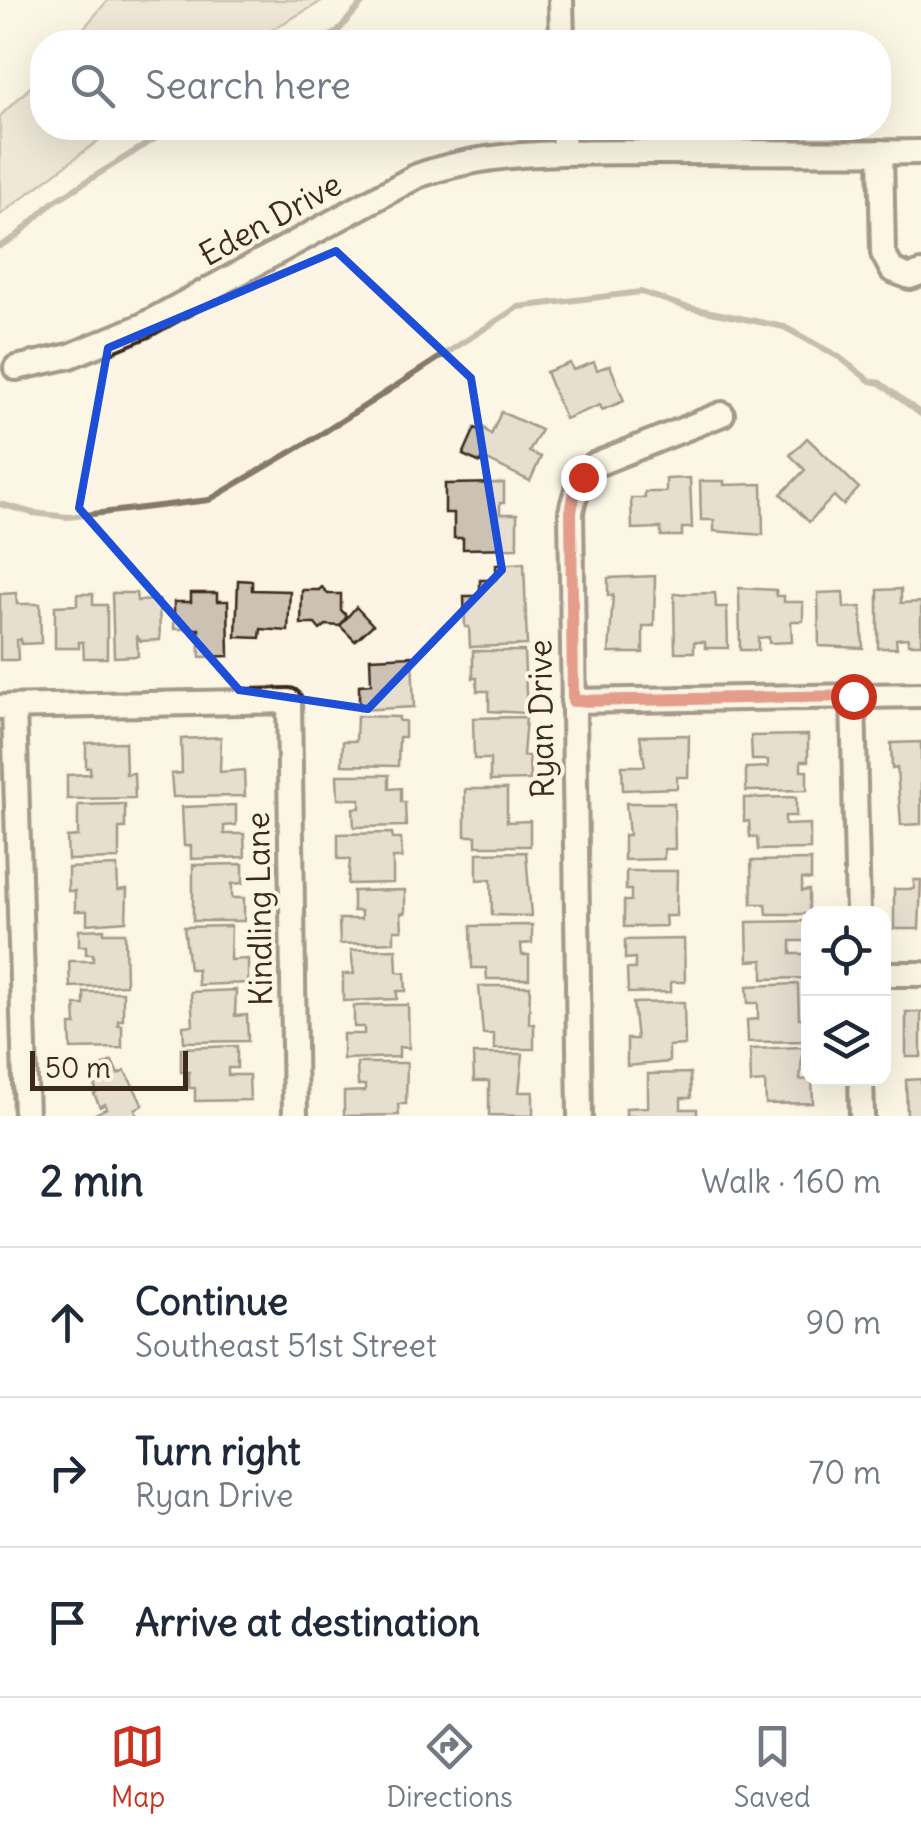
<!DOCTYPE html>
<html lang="en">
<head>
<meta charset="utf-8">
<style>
	body { margin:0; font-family:Delius,sans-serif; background:#f2f2f3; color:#1f2937 }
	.controls { position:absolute; right:30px; bottom:30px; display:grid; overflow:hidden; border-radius:20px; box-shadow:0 10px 40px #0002 }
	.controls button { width:90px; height:90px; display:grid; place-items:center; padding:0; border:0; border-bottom:2px solid #e0e1e3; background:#fff; color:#1f2937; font:50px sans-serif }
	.scale { position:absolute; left:30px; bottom:25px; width:158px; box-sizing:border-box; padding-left:10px; border:5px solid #3b2a1e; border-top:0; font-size:28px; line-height:35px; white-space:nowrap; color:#3b2a1e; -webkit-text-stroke:8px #fcf5e5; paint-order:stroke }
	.stop { position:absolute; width:30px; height:30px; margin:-22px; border:8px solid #c8321e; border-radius:50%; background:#fff }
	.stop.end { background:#c8321e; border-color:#fff; box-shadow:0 2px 10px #0008 }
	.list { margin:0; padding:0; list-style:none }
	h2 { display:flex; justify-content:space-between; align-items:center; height:130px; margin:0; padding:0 40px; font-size:42px }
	h2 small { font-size:32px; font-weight:400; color:#747a83 }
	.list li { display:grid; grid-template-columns:65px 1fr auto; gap:30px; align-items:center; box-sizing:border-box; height:150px; padding:0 40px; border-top:2px solid #e0e1e3 }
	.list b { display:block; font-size:38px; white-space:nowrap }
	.list p { margin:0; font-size:32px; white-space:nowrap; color:#747a83 }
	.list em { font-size:32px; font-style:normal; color:#747a83 }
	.icon { flex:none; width:55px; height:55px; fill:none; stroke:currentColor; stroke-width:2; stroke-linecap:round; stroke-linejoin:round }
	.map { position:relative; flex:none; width:921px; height:1116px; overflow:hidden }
	.search { position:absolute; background:#fff; box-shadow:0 10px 40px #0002; left:30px; right:30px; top:30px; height:110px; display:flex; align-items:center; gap:25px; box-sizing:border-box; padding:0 35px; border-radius:40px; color:#747a83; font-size:38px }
	.sheet { height:580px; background:#fff }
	nav { display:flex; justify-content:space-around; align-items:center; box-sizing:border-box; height:140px; border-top:2px solid #e0e1e3; background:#fff; font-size:28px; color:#747a83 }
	nav a { display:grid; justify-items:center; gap:5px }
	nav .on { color:#c8321e }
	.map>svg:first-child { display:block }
	.green { fill:#e0d8c8; stroke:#8e8173; stroke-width:2.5 }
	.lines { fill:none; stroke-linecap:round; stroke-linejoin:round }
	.stream { stroke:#85796b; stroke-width:6 }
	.building { fill:#ccc2b3; stroke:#3b2a1e; stroke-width:2.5 }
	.minor-casing { stroke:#3b2a1e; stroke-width:30 }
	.minor { stroke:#fcf5e5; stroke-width:22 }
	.route { stroke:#c8321e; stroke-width:12 }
	.marked { fill:none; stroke:#1d4ed8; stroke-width:8; stroke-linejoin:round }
	.labels { text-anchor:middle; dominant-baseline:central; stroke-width:8; stroke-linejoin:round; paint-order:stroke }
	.street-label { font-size:32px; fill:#3b2a1e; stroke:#fcf5e5 }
</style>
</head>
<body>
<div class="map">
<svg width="921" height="1116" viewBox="0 0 921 1116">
	<rect width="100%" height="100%" fill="#fcf5e5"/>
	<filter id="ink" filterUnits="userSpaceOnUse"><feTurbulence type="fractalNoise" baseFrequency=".01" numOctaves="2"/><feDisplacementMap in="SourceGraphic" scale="20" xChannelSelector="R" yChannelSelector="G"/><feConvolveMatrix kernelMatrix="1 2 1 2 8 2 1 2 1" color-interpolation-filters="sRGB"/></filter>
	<g filter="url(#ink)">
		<g class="green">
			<path d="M108 0H324L250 42H72Z"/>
			<path d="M42 76V128H115L0 215V116Z"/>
		</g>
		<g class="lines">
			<g class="stream">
				<path d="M319 42 337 32 365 0"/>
				<path d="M0 246 17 236 52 203 172 128"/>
				<path d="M0 504 33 513 68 517 209 500 315 438 518 307 641 292 686 307 784 327 839 357 870 381 880 383 921 414"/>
			</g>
		</g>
		<g class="building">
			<path d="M594 362 597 370 610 365 624 401 602 410 600 405 565 419 546 372 570 363 573 370Z"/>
			<path d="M501 412 541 430 529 452 541 457 530 481 483 458 481 463 463 455 475 428 483 431 484 428 491 435Z"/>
			<path d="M807 438 859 488 843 505 834 496 809 522 781 494 805 470 790 455Z"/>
			<path d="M690 478 692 528H682V536H661V528L632 529 631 498H645V492H666V479Z"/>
			<path d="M700 481H724V485L762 484 763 535 714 531V520H701Z"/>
			<path d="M504 483V503H500V514H517V548L463 549V538H454V513H445V484Z"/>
			<path d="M524 563 527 645 470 647 469 627H465L464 596H480V580H496V565Z"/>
			<path d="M655 576 654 626H643V653H609L613 595 608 596V578Z"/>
			<path d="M238 580 252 581V590L290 591 288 631 261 629 260 638 236 637Z"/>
			<path d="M322 587 328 594H341V610L347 616 340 626 326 625 320 630 315 624H301L302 590H319Z"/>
			<path d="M739 588 776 590 777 596H784V602H803V621H791L792 642 769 643V637L758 638V650H740Z"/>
			<path d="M901 589V603L921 602V644H908V638L896 639 897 648H878V590Z"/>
			<path d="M843 592 844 608 861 607 863 648 819 646 818 593Z"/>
			<path d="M16 593 17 604H40L41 643 21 644V639L17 640 18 660H0V594Z"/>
			<path d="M112 593H136L137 601 159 600 160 640 141 641 137 637 138 656 114 657Z"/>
			<path d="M191 593H217V601H228L229 656 200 657 199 629H174V602H191Z"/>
			<path d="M715 593 716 607H727L728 648H705V642H694V652H675L674 594Z"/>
			<path d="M77 594H93V605H107V658H84L83 642H79V648H55V606L77 605Z"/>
			<path d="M356 607 373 625 355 641 340 626Z"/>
			<path d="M473 651H524L527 713 489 711V691H477V678H473Z"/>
			<path d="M412 656 414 707 359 710V685L371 684 370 658Z"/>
			<path d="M357 716 399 717V721H405V737H399L398 766 342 765 343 741H356Z"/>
			<path d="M526 717 523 756H529L530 780 490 781V759H474L473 718Z"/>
			<path d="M689 735 688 777H677V788L623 790 622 766H645L640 736Z"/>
			<path d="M808 735V761H801V771H807V790L746 791V768L768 767V760H752L751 736Z"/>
			<path d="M221 737 220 772 244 770 245 796 173 797 171 774 182 773 181 739Z"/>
			<path d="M125 742 126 774 134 773 135 798 67 799V775L90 774V767L86 768V743Z"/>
			<path d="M921 742V824L901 825 897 768 892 769 891 743Z"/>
			<path d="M337 775H389V789L401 788V802H405L406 826 354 827 353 808H360V799H338Z"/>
			<path d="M465 789H507V822L530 821V846H476V836H465Z"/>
			<path d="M796 797V816H785V825L810 824V849L758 850 757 837H750L749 821 744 822V798Z"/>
			<path d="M626 803H674L675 849H664V859L624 860V835H629Z"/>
			<path d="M125 804V828H119V859L68 860 67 837 78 836V805Z"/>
			<path d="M236 805V825L224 826V834H244L245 857 191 859V846H184L182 807Z"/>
			<path d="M392 833 393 839H401L402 858H393V883L348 884 350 859H338V834Z"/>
			<path d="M526 852 531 916 492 915 491 879 477 880V853Z"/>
			<path d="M811 860V880L802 879V891L809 890V914H767L766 904H752L751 861Z"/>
			<path d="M243 864V883L232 884V898H244V921H193V865Z"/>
			<path d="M117 866 118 890 127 889 126 921 87 924V911H75V891H68V868Z"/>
			<path d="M626 871H677L676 916H665L666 926 624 927V901H631V890H626Z"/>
			<path d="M914 880H921L919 929H894V889H914Z"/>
			<path d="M405 890V913H401L402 930H394V942L340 944 339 919H361V911H353V891Z"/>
			<path d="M808 921V941H791V954H806L805 978 763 979V960L748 961 747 922Z"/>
			<path d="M532 925V943L521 944 522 955H529V979H487L486 968H472L471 926Z"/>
			<path d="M231 926 230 960 248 959V983L198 985 197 969H189L184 927Z"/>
			<path d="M104 929V933H125L126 985 70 987 69 961H93V954H86V946H79V930Z"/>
			<path d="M684 939 685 982H671V992L628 993 627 969H635V958L625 959V940Z"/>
			<path d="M396 949 397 972 405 973 406 991H397V999L343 1001V974H354L351 950Z"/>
			<path d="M798 984 799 1018H808V1041L748 1042 747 1020 758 1019V1003H748L747 986Z"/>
			<path d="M479 986H530L529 1024H534V1049H494V1034H483Z"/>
			<path d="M236 990 235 1016 247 1015 248 1041 184 1042 183 1026 193 1025 191 992Z"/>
			<path d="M84 992H123V1020H118V1025H122V1048L71 1049 70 1025H76L75 1005H84Z"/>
			<path d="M684 1002 685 1045 669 1046V1062L627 1066V1039H637L633 1003Z"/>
			<path d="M393 1005H408L409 1048 399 1047V1057L343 1059V1034H364V1027H354V1006Z"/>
			<rect x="906" y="1012" width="15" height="45"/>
			<path d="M237 1046V1068H228V1075H249L250 1100 195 1101V1088H189V1072H181V1048Z"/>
			<path d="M803 1047 800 1080 812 1079 813 1103 766 1104 765 1082 751 1083 750 1049Z"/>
			<path d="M473 1054H523L519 1092H533V1116L489 1115V1081H474Z"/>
			<path d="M112 1061 118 1074 125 1071 143 1105 135 1109 138 1116H91L107 1108 105 1104 100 1107 94 1094 97 1092 94 1085 99 1083 93 1070Z"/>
			<path d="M357 1063H407L406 1104H398L399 1115 344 1116V1092L365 1091V1085H358Z"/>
			<path d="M690 1073 691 1098H681V1109H697V1116H626V1108L648 1107V1074Z"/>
			<path d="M921 1079V1116H907L906 1080Z"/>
		</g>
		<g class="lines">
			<g class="minor-casing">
				<g id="minor">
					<path d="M561 0 562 42"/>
					<path d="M563 128 564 153"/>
					<path d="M881 152 883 253 892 270 910 277 921 273"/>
					<path d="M16 368 70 356 142 326 417 176C495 148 579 153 660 152 747 152 834 153 921 152"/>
					<path d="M853 697 858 914"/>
					<path d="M573 701 921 695"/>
					<path d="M0 707 289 701 295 1116"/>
					<path d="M14 707 26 1116"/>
					<path d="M884 974H921"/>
					<path d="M861 1078 862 1116"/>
					<path d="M580 1116 571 512C575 492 580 480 594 465L722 414"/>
				</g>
			</g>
			<use href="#minor" class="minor"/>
		</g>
	</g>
	<g class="lines" filter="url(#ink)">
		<path class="route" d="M583 477 575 492 571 512 573 701 853 696"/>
	</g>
	<path d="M0 0H921V1116H0ZM336 251 471 378 502 570 368 709 239 690 79 508 108 348Z" fill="#fcf5e5" fill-opacity=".55" fill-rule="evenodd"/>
	<path class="marked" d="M336 251 471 378 502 570 368 709 239 690 79 508 108 348Z"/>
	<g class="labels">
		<g class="street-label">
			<text transform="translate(270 219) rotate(-29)">Eden Drive</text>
			<text transform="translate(541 719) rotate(-91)">Ryan Drive</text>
			<text transform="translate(259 909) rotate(-91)">Kindling Lane</text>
		</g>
	</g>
</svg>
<div class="controls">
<button><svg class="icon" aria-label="locate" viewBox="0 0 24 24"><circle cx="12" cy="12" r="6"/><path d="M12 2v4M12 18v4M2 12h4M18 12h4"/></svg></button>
<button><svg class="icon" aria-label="layers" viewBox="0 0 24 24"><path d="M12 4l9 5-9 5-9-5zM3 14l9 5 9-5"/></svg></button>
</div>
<div class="scale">50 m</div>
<div class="stop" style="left:853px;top:696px"></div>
<div class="stop end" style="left:583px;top:477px"></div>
<div class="search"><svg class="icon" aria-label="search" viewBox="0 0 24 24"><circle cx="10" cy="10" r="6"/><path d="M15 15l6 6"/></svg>Search here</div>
</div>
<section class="sheet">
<h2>2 min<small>Walk · 160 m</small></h2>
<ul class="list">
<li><svg class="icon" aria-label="ahead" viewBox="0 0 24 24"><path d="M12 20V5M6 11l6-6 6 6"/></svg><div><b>Continue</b><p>Southeast 51st Street</p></div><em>90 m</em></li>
<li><svg class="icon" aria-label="right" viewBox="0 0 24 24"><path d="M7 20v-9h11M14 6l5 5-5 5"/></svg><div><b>Turn right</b><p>Ryan Drive</p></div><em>70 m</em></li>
<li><svg class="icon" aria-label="arrive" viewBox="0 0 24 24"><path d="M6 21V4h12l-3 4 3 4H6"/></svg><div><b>Arrive at destination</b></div></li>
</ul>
</section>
<nav>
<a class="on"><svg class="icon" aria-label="map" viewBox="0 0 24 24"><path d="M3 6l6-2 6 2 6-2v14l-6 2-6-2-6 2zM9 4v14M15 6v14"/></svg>Map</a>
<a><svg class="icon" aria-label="directions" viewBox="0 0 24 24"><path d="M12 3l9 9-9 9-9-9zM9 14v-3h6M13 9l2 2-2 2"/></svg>Directions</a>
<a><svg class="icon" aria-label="saved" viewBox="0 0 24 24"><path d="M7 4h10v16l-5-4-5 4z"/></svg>Saved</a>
</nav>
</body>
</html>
